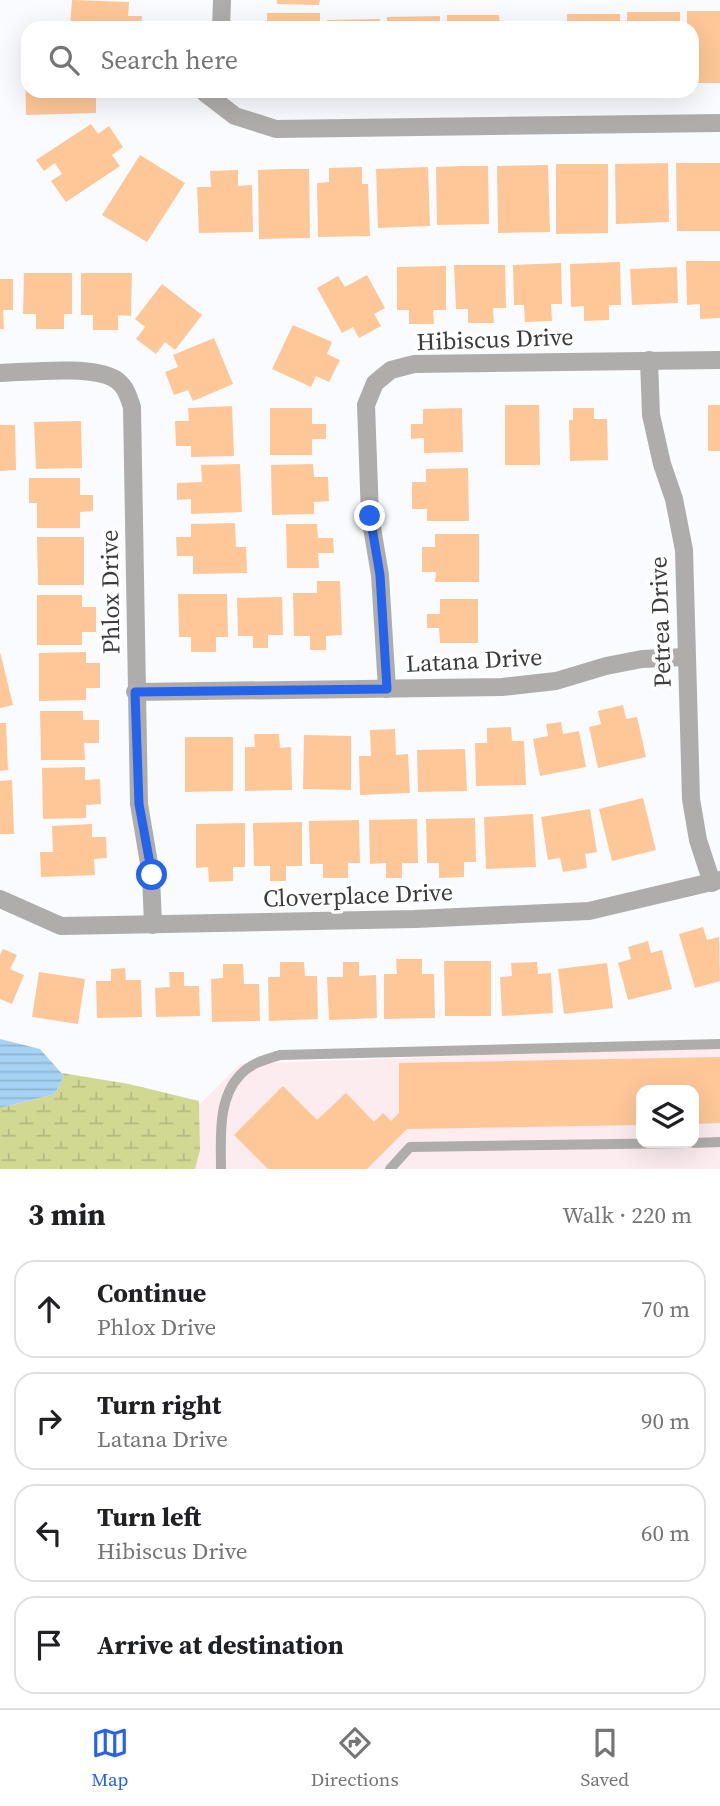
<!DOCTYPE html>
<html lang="en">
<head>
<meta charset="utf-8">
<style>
	body { margin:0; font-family:"Source Serif 4",serif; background:#f2f2f2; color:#202124 }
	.controls { position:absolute; right:21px; bottom:21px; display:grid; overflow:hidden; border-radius:14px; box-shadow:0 7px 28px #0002 }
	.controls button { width:63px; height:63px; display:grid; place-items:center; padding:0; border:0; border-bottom:2px solid #e0e0e0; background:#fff; color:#202124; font:35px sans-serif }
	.stop { position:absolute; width:21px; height:21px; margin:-16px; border:5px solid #2563eb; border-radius:50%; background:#fff }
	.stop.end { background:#2563eb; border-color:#fff; box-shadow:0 2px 7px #0008 }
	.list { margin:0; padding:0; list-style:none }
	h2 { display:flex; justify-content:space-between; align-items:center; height:91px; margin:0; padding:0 28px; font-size:30px }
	h2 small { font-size:23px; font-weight:400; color:#757577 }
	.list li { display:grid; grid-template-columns:46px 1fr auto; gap:21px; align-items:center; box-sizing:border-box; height:98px; margin:0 14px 14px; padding:0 14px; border:2px solid #e0e0e0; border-radius:21px }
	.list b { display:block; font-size:26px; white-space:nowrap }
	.list p { margin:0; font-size:23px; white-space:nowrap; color:#757577 }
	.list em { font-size:23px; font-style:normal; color:#757577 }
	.icon { flex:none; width:38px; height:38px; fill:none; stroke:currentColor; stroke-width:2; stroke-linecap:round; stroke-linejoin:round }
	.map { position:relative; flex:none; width:720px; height:1169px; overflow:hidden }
	.search { position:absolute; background:#fff; box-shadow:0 7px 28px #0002; left:21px; right:21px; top:21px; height:77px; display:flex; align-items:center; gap:18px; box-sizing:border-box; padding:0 24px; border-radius:21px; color:#757577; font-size:26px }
	.sheet { height:539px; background:#fff }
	nav { display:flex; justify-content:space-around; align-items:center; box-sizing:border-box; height:98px; border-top:2px solid #e0e0e0; background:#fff; font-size:19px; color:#757577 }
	nav a { display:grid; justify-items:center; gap:4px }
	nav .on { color:#2563eb }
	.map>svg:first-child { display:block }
	.commercial { fill:#fcecf0; fill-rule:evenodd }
	.wetland { fill:url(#wetland-marsh) }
	.water { fill:url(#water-rules) }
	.building { fill:#fec798 }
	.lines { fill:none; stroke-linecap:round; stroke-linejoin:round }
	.lane { stroke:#aeadab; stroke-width:10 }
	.street { stroke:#aeadab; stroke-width:18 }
	.route { stroke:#2563eb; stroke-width:9 }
	.labels { text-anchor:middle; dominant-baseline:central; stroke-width:7; stroke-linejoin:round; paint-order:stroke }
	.street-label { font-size:24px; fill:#3b3c3e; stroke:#fff }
</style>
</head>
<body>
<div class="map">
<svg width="720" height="1169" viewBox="0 0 720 1169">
	<defs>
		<pattern id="wetland-marsh" width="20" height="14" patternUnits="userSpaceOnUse" patternTransform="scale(1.75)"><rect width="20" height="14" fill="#d1d892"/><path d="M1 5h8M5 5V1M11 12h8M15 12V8" fill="none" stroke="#b4ba7f"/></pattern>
		<pattern id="water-rules" width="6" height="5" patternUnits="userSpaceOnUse" patternTransform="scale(1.75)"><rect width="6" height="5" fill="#a6d3f4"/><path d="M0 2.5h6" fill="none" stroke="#90b6d2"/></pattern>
	</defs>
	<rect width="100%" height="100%" fill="#f9fbfe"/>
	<path class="commercial" d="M720 1046V1169H195L200 1150 199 1105 240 1064ZM641 1090H694V1143H641Z"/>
	<path class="wetland" d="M62 1073 129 1084 199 1101 200 1150 195 1169H0V1108L55 1094 64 1076Z"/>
	<path class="water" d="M0 1039 40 1049 64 1076 55 1094 0 1108Z"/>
	<g class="building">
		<path d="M72 0 129 2 128 16H142L141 28H70Z"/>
		<path d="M277 0H320L319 5 277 4Z"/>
		<path d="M687 11H720V83H692V28H687Z"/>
		<rect x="627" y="12" width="53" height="16"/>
		<rect x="267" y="13" width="53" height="15"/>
		<rect x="567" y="14" width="53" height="14"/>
		<path d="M447 15H499L500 28H447Z"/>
		<path d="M440 16V28H387V17Z"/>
		<path d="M380 19V28H327V20Z"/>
		<path d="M560 22V28H505V23Z"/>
		<path d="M25 64H28V91H96V113L26 115Z"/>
		<path d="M91 124 98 134 109 126 123 147 112 155 120 166 66 202 51 181 62 174 55 163 44 171 36 160Z"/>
		<path d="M140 155 185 183 147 242 102 215Z"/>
		<path d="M668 163 669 222 616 224 615 164Z"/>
		<path d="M676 163H720V231H677Z"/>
		<path d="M556 164H608V233L556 234Z"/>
		<path d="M548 165 550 232 498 233 497 166Z"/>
		<path d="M462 166H488L489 224 437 225 436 167Z"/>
		<path d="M362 167V184H368L370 236 318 237 317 183 329 182V168Z"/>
		<path d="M428 167 430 226 378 228 376 169Z"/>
		<path d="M283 169H309L310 238 259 239 258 170Z"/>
		<path d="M238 170V186L252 185 253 232 199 233 197 187H211L210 171Z"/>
		<path d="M686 261H720V318L700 319V304L687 305Z"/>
		<path d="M620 262 621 305H609V320L584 321V306L571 307 570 264Z"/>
		<path d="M561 263 562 304H551L552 321 525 322 524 305H514L513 265Z"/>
		<path d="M454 265H505L506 308H493L494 323H468V309H456Z"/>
		<path d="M446 266V310H433L434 324H409V310H397V267Z"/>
		<path d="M677 267 678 303 632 305 630 269Z"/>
		<path d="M24 273H72V314H64V329H36V314H23Z"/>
		<path d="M81 273H132L131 316 118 315V330H93V315H81Z"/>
		<path d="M367 275 385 308 374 314 381 326 359 338 353 327 342 333 317 288 338 276 345 287Z"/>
		<path d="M0 279H13V310H3L4 329H0Z"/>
		<path d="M162 284 202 315 175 350 165 342 156 354 136 339 145 327 135 319Z"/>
		<path d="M293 325 332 342 327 354 340 360 329 382 316 376 311 387 272 369Z"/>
		<path d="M214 338 233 384 193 401 188 390 174 395 165 372 178 367 173 355Z"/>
		<path d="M505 405H539L540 465H505Z"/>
		<rect x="708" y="405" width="12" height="46"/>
		<path d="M232 406 234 456 191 457V446H176L175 421H189L188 408Z"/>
		<path d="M270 408H312V424H326V439H312V455H270Z"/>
		<path d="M462 408 463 452 424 453V438L411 439V424H423V409Z"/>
		<path d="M573 408H594V419H607L608 460 570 461 569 420H573Z"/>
		<path d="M81 421 82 468 36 469 34 422Z"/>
		<path d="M0 425H15L16 470 0 471Z"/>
		<path d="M240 464 242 512 191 514V499L177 500V483L202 482 201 465Z"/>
		<path d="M313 464 314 477H328L329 501 314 502V514L272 515 271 465Z"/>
		<path d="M468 468 469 521H427V509H412V482H426V469Z"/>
		<path d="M29 478H80V495H93V511L80 512V528H37V503H29Z"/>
		<path d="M235 523 236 547H246L247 573 193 574V556H177L176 537H191V524Z"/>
		<path d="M286 524H317L318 538H333L334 553H318L319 568H287Z"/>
		<path d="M435 534H479V582H435L436 572H422V547H435Z"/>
		<path d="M37 537H84V585H38Z"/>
		<path d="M317 581H340L342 635 326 636V650H310V636H294L293 593H317Z"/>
		<path d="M178 594H227L228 637H216V652H191V637H179Z"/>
		<path d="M37 595H82V607H96V632H82V645H37Z"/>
		<path d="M282 597 283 635H268V648H253V636H238L237 598Z"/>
		<path d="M440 599H478V643H440L439 628H427V614H440Z"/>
		<path d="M0 652 13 705 0 708Z"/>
		<path d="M86 652V663H100V688H86V700L39 701V653Z"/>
		<path d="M623 705 626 719 637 717 646 757 598 768 589 727 601 724 598 711Z"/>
		<path d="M40 711H83V720H99V743H84L85 760H41Z"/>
		<path d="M561 722 563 734 579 731 586 767 540 776 533 739 548 736 546 724Z"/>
		<path d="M0 723H6L8 770 0 771Z"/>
		<path d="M511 727 512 741H524L526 785 476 786 475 743H487V728Z"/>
		<path d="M395 729 396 755 408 754 410 793 360 795 359 756H371L370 730Z"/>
		<path d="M254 734H279L280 748 291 747 292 790 245 791V747H255Z"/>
		<path d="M304 735 351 736V790L303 789Z"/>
		<path d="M185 737H233V791L185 792Z"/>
		<path d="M465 749 467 791 418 792 417 750Z"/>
		<path d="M85 767V780L100 779 101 804 86 805V818L43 819 42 768Z"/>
		<path d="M12 780 14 834H0V781Z"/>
		<path d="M643 798 656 850 612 861 599 809Z"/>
		<path d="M590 809 597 852 585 854 587 868 563 872 560 858 548 860 541 817Z"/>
		<path d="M533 814 536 867 486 869 484 817Z"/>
		<path d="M475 818 476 862H464V877L439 878V863H427L426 819Z"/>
		<path d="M417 819 418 863H402V878H386V863L370 864 369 820Z"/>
		<path d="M359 820 360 863H348V878H323V864H310L309 821Z"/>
		<path d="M302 822V866H286V881H270V866H254L253 823Z"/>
		<path d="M245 823V867H233V881L209 882 208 867 196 868V824Z"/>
		<path d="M92 824V837H106L107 858 94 859 95 875 41 877 40 852H53L52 826Z"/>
		<path d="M703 927 707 940 719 937 720 981 695 988 679 934Z"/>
		<path d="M648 941 651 953 662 950 672 989 628 1000 618 963 631 959 628 947Z"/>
		<path d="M3 949 17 955 10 969 24 975 12 1004 0 999V955Z"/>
		<path d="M396 959H422V974H434L435 1018 384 1019V974H397Z"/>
		<path d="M444 961H491V1016H445Z"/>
		<path d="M280 962H304L305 976H317L318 1019 269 1021 268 977H280Z"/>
		<path d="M343 962H359V976L376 975 377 1018 329 1020 327 977H343Z"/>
		<path d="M537 962 538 974 551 973 553 1013 502 1016 500 977 512 976 511 963Z"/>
		<path d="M607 963 613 1008 564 1014 558 969Z"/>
		<path d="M223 964H243L244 984H259L260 1021 212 1022 211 979 223 978Z"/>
		<path d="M125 968 126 980H141L142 1017 97 1018 96 981H111V969Z"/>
		<path d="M39 972 85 979 78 1024 32 1017Z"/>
		<path d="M169 972H184V986H199L200 1016 156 1017 155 988 170 987Z"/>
		<path d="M720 1057V1123L694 1124V1090H641V1125L407 1129 367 1169H268L234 1135 283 1086 317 1120 346 1093 374 1122 383 1113 391 1121 399 1113V1063Z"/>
	</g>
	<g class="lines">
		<g class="lane">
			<path d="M694 1143 720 1142"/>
			<path d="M221 1169C221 1138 217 1098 241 1074 251 1063 267 1059 280 1055L720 1044"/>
			<path d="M390 1169 410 1147 688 1143"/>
		</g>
		<g class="street">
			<path d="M221 28 222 0"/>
			<path d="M206 91 205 93 235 116 276 129 720 123"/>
			<path d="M649 360 651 415 662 464 674 499 684 550 691 799 698 840 712 883"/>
			<path d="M0 373C29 372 92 365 115 379 126 386 128 396 132 407L139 804 151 875 153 925"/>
			<path d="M387 689 380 575 370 516 366 405 375 383 391 370 414 364 720 360"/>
			<path d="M135 692 502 687 556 681 606 666 642 659 686 657"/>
			<path d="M0 899 61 926 415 919 589 911 720 880"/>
		</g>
	</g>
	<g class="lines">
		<path class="route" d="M152 875 139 804 135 692 387 689 380 575 370 516"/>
	</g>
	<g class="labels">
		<g class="street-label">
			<text transform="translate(495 339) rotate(-2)">Hibiscus Drive</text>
			<text transform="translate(110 592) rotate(-91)">Phlox Drive</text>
			<text transform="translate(660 622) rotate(-92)">Petrea Drive</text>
			<text transform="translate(474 660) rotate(-3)">Latana Drive</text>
			<text transform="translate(358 895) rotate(-2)">Cloverplace Drive</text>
		</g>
	</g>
</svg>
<div class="controls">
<button><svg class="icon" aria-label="layers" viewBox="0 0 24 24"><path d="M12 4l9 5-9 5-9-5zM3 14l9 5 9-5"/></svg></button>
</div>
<div class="stop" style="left:152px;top:875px"></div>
<div class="stop end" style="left:370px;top:516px"></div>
<div class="search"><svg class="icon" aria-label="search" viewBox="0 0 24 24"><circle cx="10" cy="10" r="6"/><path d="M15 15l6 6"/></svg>Search here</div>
</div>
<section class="sheet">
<h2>3 min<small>Walk · 220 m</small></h2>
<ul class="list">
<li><svg class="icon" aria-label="ahead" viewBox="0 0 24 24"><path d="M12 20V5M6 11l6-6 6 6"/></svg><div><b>Continue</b><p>Phlox Drive</p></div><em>70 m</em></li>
<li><svg class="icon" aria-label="right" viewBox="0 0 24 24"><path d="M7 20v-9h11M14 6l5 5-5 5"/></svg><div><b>Turn right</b><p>Latana Drive</p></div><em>90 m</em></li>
<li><svg class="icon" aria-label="left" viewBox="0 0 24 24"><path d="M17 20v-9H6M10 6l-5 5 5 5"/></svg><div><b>Turn left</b><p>Hibiscus Drive</p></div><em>60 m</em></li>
<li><svg class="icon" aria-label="arrive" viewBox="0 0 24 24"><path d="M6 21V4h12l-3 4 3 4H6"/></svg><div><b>Arrive at destination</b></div></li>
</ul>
</section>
<nav>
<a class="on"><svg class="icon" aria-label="map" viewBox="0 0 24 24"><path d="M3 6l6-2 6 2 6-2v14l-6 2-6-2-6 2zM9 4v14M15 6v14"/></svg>Map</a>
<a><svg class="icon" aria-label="directions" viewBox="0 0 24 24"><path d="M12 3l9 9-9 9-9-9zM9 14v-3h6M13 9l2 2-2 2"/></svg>Directions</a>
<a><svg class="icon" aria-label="saved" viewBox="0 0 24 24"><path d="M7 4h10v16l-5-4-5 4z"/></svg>Saved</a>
</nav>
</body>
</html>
